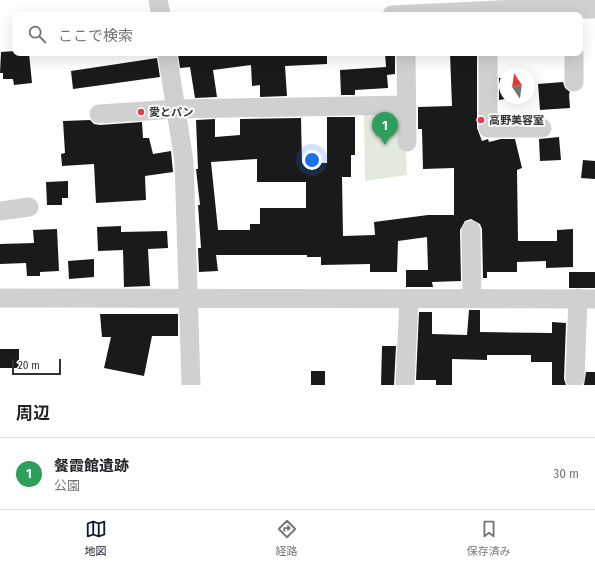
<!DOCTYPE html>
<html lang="ja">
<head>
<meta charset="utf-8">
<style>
	body { margin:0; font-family:"Fira Sans Condensed","Noto Sans JP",sans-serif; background:#f2f2f2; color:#202124 }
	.compass { position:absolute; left:499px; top:68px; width:36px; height:36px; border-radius:50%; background:#fff; box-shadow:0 4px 16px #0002; rotate:347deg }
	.scale { position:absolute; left:12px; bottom:10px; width:49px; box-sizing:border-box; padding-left:4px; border:2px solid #333; border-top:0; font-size:11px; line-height:14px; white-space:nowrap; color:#333; -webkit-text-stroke:3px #fff; paint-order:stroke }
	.you { position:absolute; left:312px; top:160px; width:14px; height:14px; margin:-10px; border:3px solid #fff; border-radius:50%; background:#1a73e8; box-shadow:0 0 0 6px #1a73e833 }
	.badge { display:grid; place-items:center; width:26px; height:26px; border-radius:50%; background:#111827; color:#fff; font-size:13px; font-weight:700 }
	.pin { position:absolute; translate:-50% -33px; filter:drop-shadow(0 1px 2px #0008) }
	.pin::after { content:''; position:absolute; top:21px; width:14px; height:12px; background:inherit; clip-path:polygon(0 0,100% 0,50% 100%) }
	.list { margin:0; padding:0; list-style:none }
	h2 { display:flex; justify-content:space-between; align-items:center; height:52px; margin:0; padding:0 16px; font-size:17px }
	h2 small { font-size:13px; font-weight:400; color:#757577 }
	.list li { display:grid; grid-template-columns:26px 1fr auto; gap:12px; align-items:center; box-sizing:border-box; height:72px; padding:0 16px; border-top:1px solid #e0e0e0 }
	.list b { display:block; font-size:15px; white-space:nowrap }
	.list p { margin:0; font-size:13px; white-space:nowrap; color:#757577 }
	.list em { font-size:13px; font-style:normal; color:#757577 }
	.icon { flex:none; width:22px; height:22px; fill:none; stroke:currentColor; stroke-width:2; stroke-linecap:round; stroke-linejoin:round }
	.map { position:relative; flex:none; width:595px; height:385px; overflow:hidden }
	.search { position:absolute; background:#fff; box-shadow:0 4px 16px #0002; left:12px; right:12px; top:12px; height:44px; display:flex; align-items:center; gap:10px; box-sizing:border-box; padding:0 14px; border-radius:8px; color:#757577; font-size:15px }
	.sheet { height:124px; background:#fff }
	nav { display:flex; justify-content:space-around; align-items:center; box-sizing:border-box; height:56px; border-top:1px solid #e0e0e0; background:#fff; font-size:11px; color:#757577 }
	nav a { display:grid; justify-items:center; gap:2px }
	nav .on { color:#111827 }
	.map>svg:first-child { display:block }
	.green { fill:#e3e9dc }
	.building { fill:#1a1a1a; fill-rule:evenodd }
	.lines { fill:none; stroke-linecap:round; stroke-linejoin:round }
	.minor { stroke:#d0d0d0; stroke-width:19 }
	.poi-dot { fill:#e13d52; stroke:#fff; stroke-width:1.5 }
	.labels { text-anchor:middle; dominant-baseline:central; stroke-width:4; stroke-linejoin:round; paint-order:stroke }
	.poi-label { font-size:11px; font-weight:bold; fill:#333; stroke:#fff; text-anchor:start }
</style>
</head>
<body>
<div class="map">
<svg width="595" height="385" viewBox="0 0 595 385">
	<rect width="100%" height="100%" fill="#fff"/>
	<path class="green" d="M404 112 407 175 365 181 364 114Z"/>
	<g class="building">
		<path d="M15 51V53H29L32 83 14 85 13 79H3V73H0L1 52Z"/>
		<path d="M182 53H327V64L285 66 287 96 260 97V85L252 86 251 65 213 70 217 97 195 98 190 67 180 68 178 55H182Z"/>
		<path d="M385 53H395V74L387 75 388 88 355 90V95H341L340 70 386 67Z"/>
		<path d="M450 53H477V128L482 141 488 139 489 142 501 139H515L522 168 517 170 518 241H557V230L573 229V267L546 268V261L517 262V272H487V278H483L482 229 480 224 471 219 465 221 460 230 461 281 432 282 433 287H406V270H428L427 237 398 241 397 272H370V264L321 265V257H307V255H216L218 271 199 272 198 248H201L198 205H200L196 169H198L196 120 215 119V137L240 135V119L301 118 302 163H327V117H355V155H351V177H342L343 236 375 235 374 222 428 215H454V168L423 169 422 129H418V107L452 106ZM257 159V182H306V208H260V224H250V230H218L211 162Z"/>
		<path d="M157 58 160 77 73 89 71 71Z"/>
		<path d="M499 78H505V99L499 100Z"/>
		<path d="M563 82 565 88 570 92 569 94 570 108 540 110 538 84Z"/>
		<path d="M90 120 94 124 100 125 142 122 143 138H149L153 154 171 151 173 172 145 176 146 200 96 203 94 164 62 166 61 154 65 153 63 121Z"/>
		<path d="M559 137 561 160 540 161 539 139Z"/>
		<path d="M583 160 595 161V179L581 178Z"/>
		<path d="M68 181V198H62V205H47L46 182Z"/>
		<path d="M121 226V232L167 231 168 248 148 249 150 286 124 287 123 250 98 251 97 227Z"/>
		<path d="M57 229 59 271 40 272V276H27L26 263 0 264V244L34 243 33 230Z"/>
		<path d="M94 259V277L69 279 68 261Z"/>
		<rect x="569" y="272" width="26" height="16"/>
		<path d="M469 310H480V332L552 333V322L566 323 564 379 566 385H552V362H531V355H487V360L452 359V385H436V380H416L419 312H432V334L467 335Z"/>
		<path d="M100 314H178V336H152L144 376 104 368 111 337H102Z"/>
		<path d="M382 346H396L394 385H381Z"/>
		<rect x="0" y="349" width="19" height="19"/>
		<rect x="311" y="371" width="14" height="14"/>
		<path d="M586 372H595V385H584Z"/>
	</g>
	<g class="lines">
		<g class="minor">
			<path d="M158 0 161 15"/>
			<path d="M392 15 517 9H595"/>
			<path d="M167 53 184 161 191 385"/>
			<path d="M406 53 407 142"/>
			<path d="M488 53V128H542"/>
			<path d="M574 82V53"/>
			<path d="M99 114 177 109 406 105"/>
			<path d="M0 211 29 207"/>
			<path d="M471 230 472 298"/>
			<path d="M0 298 595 299"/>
			<path d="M575 379 578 298"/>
			<path d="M405 385 409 299"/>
		</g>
	</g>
	<g class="poi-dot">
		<circle cx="141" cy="112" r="4"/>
		<circle cx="481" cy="120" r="4"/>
	</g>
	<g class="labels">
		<g class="poi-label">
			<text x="149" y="112">愛とパン</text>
			<text x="489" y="120">高野美容室</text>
		</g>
	</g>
</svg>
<svg class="compass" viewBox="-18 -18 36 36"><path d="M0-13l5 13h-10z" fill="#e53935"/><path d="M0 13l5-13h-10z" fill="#757577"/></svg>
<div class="scale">20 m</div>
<div class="you"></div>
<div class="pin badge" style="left:385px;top:145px;background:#2e9e5b">1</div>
<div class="search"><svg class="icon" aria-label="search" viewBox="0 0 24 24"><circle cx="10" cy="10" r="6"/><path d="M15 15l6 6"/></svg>ここで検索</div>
</div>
<section class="sheet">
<h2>周辺<small></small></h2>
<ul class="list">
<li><span class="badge" style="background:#2e9e5b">1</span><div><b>餐霞館遺跡</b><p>公園</p></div><em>30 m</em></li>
</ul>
</section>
<nav>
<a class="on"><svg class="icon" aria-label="map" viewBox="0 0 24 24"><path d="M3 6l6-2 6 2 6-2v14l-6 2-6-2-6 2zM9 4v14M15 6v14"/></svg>地図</a>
<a><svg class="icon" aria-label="directions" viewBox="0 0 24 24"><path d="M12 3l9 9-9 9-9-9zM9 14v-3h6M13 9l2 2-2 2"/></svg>経路</a>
<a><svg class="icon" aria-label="saved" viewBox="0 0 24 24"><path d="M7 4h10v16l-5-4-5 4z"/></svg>保存済み</a>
</nav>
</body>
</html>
